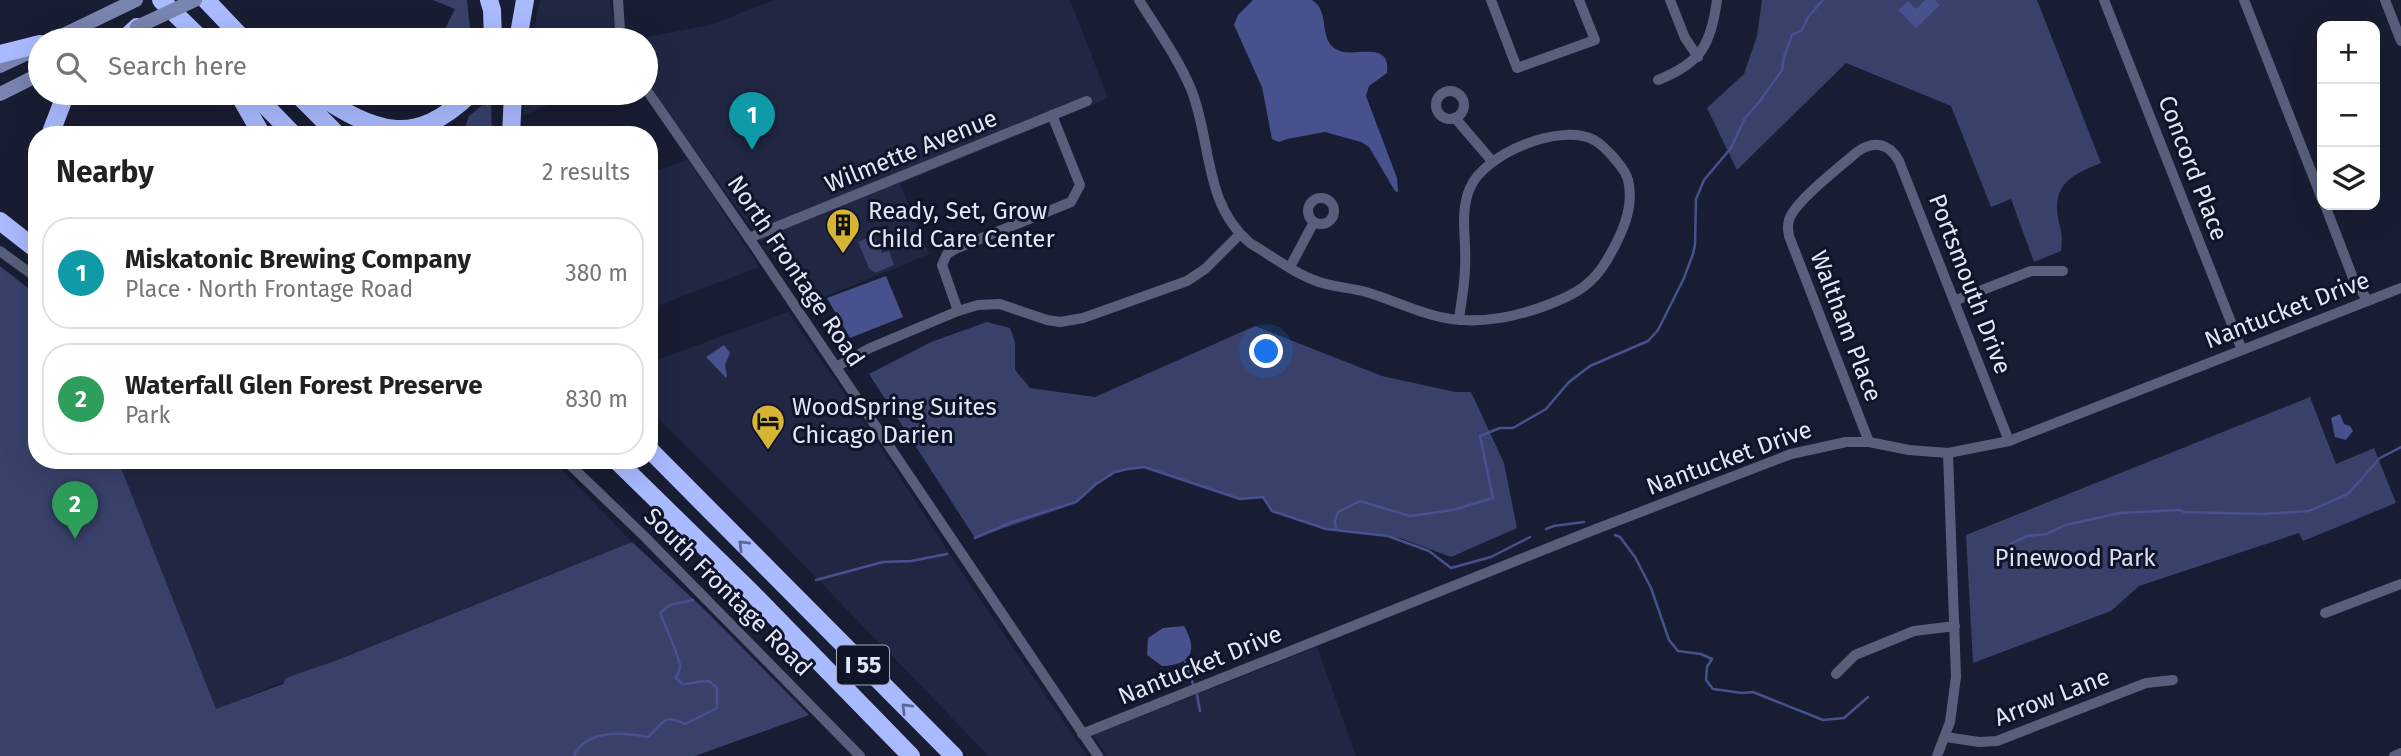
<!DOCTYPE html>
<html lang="en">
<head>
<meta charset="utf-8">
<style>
	body { margin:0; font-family:"Fira Sans",sans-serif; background:#f6f6f6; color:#202124 }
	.controls { position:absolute; right:21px; top:21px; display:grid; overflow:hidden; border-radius:14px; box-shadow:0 7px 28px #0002 }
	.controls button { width:63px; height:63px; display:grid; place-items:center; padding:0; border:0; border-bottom:2px solid #e0e0e0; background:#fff; color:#202124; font:35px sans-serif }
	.you { position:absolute; left:1267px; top:352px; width:24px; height:24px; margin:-18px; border:5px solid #fff; border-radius:50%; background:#1a73e8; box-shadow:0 0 0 10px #1a73e833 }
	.badge { display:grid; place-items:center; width:46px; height:46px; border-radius:50%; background:#72642b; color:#fff; font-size:23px; font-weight:700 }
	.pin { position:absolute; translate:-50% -58px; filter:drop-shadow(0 2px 4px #0008) }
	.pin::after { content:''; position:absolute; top:37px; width:24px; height:21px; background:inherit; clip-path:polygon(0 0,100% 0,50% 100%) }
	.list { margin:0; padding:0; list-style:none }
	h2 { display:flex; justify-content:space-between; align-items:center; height:91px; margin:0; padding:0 28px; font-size:30px }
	h2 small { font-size:23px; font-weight:400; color:#757577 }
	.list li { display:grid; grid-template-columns:46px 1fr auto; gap:21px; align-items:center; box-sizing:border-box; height:112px; margin:0 14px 14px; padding:0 14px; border:2px solid #e0e0e0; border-radius:28px }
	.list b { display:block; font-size:26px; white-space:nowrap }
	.list p { margin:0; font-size:23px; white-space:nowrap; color:#757577 }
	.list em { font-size:23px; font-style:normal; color:#757577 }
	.icon { flex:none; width:38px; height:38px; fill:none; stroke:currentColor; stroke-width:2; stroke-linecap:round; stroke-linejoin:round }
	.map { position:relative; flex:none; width:2401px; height:756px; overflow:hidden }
	.search { position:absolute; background:#fff; box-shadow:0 7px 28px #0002; left:28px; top:28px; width:630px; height:77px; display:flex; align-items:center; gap:18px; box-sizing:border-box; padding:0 24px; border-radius:38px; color:#757577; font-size:26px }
	.panel { position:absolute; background:#fff; box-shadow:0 7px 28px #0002; left:28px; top:126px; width:630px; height:343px; border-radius:28px }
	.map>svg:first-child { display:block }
	.built { fill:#212743 }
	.green { fill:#39416b }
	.water { fill:#46518e }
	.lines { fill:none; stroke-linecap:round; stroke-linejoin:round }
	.stream { stroke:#46518e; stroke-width:2.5 }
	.minor { stroke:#595f7b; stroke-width:10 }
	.secondary { stroke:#7984b0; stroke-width:14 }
	.motorway { stroke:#a9baff; stroke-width:18 }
	.secondary-bridge { stroke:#7984b0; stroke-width:14 }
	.oneway { stroke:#5c6794 }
	.labels { text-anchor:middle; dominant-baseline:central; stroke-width:6; stroke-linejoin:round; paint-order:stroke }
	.shield { fill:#101429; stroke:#a3a7b8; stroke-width:2 }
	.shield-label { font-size:23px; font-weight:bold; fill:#e2e6f5 }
	.street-label { font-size:24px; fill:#e2e6f5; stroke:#101429 }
	.poi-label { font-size:24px; fill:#e2e6f5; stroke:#101429; text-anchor:start }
	.park-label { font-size:24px; fill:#d9def0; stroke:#101429 }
</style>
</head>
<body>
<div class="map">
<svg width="2401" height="756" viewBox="0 0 2401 756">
	<rect width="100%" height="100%" fill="#191d33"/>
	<g class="built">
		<path d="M540 0H610L618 40H532Z"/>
		<path d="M774 0H1070L1108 98 900 184 929 254 825 297 803 298 680 130 652 88 646 76V40H631L710 25Z"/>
		<path d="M525 93H575L523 116Z"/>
		<path d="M688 159 759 267 649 309V174Z"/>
		<path d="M788 312 862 419 961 571 1087 756H989L769 529 660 420 649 405V363Z"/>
		<path d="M118 460H552L632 542 216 709Z"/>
		<path d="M1317 647 1356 756H1107L1093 735Z"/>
	</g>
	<g class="green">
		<path d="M433 0H467L470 29 463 40H430L441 37 455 9Z"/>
		<path d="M1762 0H2037L2101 163C2074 174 2052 183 2058 218 2061 230 2063 238 2061 251L2034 262 2011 199 1991 207 1951 106 1846 63 1737 170 1707 108 1744 74 1757 36Z"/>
		<path d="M491 98 492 135H463L469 116Z"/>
		<path d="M874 235 882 253 889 251 894 265 875 273 869 268 858 242Z"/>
		<path d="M0 266 37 295V460H118L216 709 283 684 286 678 335 661 632 542 707 612 809 715 695 756H0Z"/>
		<path d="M987 322 1010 328 1015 342V370L1030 388 1095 397 1255 326 1382 376 1455 392H1471L1504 463 1517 528 1451 557 1400 538 1326 529 1272 511 1262 497 1240 499 1144 467 1115 472 1096 484 1076 502 1068 506 975 538 869 374 931 342Z"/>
		<path d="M2310 397 2336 464 2374 448 2396 503 2303 541 2299 533 2139 586 2111 611 1973 663 1966 535Z"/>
	</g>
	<g class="water">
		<path d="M1253 0H1312C1332 12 1316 42 1340 51 1356 57 1391 40 1387 73L1369 86 1366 96 1397 178 1398 192 1395 191 1369 147 1361 142 1325 132 1287 139 1279 142 1272 139 1262 87 1234 25 1238 15Z"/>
		<path d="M1925 0H1935L1940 5 1916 28 1898 10 1908 1 1916 9Z"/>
		<path d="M886 276 903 317 850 338 827 298Z"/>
		<path d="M724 345 730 353 725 365 727 376 726 378 706 357Z"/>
		<path d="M2340 414 2344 424 2350 426 2353 431 2346 440 2335 437 2331 418Z"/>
		<path d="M1184 626C1199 652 1190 665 1162 666L1147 655 1148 638 1163 628Z"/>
	</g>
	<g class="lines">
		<g class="stream">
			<path d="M1336 529 1335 520 1338 512 1360 501 1410 516 1453 510 1493 498 1480 436 1500 428H1513L1546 409 1569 382 1590 366 1648 341 1658 330 1684 278 1693 254 1695 245 1696 199 1704 180 1731 148 1745 118 1760 101 1782 70 1784 57 1792 35 1802 30 1808 17 1823 0"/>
			<path d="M1546 529 1554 526 1584 522"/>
			<path d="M1615 535 1620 537 1635 557 1651 588 1669 640 1678 651 1701 654 1712 659 1707 667 1706 680 1713 689 1742 693 1753 692 1823 720 1844 718 1868 697"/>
			<path d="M975 538 1012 522 1076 502 1096 484 1115 472 1128 469 1144 467 1240 499 1263 497 1272 511 1326 529 1388 536 1429 551 1451 568 1491 557 1530 537"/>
			<path d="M2010 544 2027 536 2046 534 2066 525 2120 513 2180 510 2184 512 2263 514 2309 511 2348 494 2380 458 2401 447"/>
			<path d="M816 580 883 562 911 561 947 554"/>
			<path d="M1185 662C1186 670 1191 675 1193 684"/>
			<path d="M1197 695 1200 711"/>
			<path d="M574 756C586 729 622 732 648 737 663 723 663 713 685 724L717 708V688L709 681C699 681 692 684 682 684L676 678C678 674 680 670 680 667 681 661 664 623 660 613L670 605 693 600"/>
		</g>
		<g class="minor">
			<path d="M618 0 620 30 623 40"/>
			<path d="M1139 0C1157 29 1178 58 1191 89 1212 141 1203 204 1250 243 1272 256 1295 274 1319 282 1334 287 1351 288 1366 292 1390 299 1412 310 1436 316 1475 326 1514 318 1550 304 1576 294 1593 284 1607 260 1621 236 1635 208 1628 180 1626 171 1619 164 1614 158 1608 151 1601 144 1594 140 1560 122 1484 154 1470 188 1459 213 1467 241 1465 267 1465 284 1461 302 1459 320"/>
			<path d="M1491 0 1517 68 1595 40 1579 0"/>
			<path d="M1670 0 1685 38 1698 57"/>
			<path d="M2104 0 2242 350"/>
			<path d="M2244 0 2322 199"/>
			<path d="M2385 0 2401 41"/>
			<path d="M1658 80C1701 63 1711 45 1717 0"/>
			<path d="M646 89 749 238 1098 756"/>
			<circle cx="1450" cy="105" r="14"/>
			<path d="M1455 118 1492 161"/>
			<circle cx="1321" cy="211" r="13"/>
			<path d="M2325 205 2353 278 2368 301"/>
			<path d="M749 238 1087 101"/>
			<path d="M0 251 37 278"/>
			<path d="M1290 267 1314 222"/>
			<path d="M1954 301 2031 271H2063"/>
			<path d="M958 311 942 265 947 254 955 249 1071 202 1080 185 1052 115"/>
			<path d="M836 367 870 348 958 311 978 305 1000 304 1047 320 1060 322 1083 318 1187 281 1205 269 1240 234"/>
			<path d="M1869 442 1789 236C1788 230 1787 226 1789 220 1794 202 1841 166 1857 152 1874 140 1889 143 1899 161L2009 441"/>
			<path d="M565 460 644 536 860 756"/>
			<path d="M2325 613 2401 584"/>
			<path d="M1836 674 1855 655 1914 631 1955 626"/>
			<path d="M1082 734 1591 531 1791 454 1846 442H1869L1909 450 1948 453 2009 441 2401 288"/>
			<path d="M1946 737 1979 742 1997 741 2146 683 2173 680"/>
			<path d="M1937 756 1950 722 1956 677 1948 453"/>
			<path d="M2394 756 2401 753"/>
		</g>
		<g class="secondary">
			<path d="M53 40 136 0"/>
			<path d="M0 66 30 52"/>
			<path d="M0 94 40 74"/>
		</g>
		<g class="motorway">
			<path d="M161 0 202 40"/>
			<path d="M206 0 244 40"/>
			<path d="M489 0 492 10 493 40"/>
			<path d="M123 40 137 27"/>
			<path d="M518 40 525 0"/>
			<path d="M0 54 40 44"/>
			<path d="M238 93 262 135"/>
			<path d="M253 93 294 135"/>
			<path d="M296 93 338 135"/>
			<path d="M315 93C374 132 414 149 471 93"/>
			<path d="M50 135 66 93"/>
			<path d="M511 135 513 93"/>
			<path d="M0 221 37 250"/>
			<path d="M649 449 954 756"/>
			<path d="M616 460 752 593 911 756"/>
		</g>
		<path class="secondary-bridge" d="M137 27 195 0"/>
	</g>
	<defs><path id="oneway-chevron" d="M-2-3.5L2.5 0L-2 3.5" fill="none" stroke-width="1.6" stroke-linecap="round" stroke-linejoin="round" transform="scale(1.75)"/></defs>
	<g class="oneway">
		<use href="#oneway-chevron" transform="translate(743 545) rotate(-135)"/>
		<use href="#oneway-chevron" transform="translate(906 708) rotate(-135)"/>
	</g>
	<defs>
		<g id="building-pin" transform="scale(1.75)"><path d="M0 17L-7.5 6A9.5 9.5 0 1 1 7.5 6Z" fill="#d6b534" stroke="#101429"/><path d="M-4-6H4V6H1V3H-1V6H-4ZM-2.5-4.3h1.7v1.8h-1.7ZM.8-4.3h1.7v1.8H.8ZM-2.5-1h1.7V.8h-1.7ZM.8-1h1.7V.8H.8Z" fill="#111"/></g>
		<g id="hotel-pin" transform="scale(1.75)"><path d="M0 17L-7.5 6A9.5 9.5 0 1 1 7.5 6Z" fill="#d6b534" stroke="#101429"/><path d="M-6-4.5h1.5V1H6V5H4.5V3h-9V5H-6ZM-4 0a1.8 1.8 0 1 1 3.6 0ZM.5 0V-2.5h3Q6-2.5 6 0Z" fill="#111"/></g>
	</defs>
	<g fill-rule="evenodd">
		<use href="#building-pin" x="843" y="225"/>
		<use href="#hotel-pin" x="768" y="421"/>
	</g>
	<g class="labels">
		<rect class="shield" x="837" y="645.5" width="52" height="39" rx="5"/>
		<g class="shield-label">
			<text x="863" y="665">I 55</text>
		</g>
		<g class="street-label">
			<text transform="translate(911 151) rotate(-22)">Wilmette Avenue</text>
			<text transform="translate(2193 168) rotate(69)">Concord Place</text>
			<text transform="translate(796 271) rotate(56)">North Frontage Road</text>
			<text transform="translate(1970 284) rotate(69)">Portsmouth Drive</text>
			<text transform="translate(2287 310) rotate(-21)">Nantucket Drive</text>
			<text transform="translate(1846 326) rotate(69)">Waltham Place</text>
			<text transform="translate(1729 458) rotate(-20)">Nantucket Drive</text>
			<text transform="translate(728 592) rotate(45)">South Frontage Road</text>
			<text transform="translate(1200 665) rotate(-22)">Nantucket Drive</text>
			<text transform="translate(2052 697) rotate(-21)">Arrow Lane</text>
		</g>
		<g class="poi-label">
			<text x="868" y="211">Ready, Set, Grow<tspan x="868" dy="28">Child Care Center</tspan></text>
			<text x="792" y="407">WoodSpring Suites<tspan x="792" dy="28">Chicago Darien</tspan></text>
		</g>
		<g class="park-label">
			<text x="2075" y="558">Pinewood Park</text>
		</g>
	</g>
</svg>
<div class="controls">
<button>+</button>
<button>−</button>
<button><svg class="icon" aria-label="layers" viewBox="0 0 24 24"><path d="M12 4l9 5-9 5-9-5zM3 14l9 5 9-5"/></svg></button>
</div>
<div class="you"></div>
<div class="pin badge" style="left:752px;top:150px;background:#0f9aa8">1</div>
<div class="pin badge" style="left:75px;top:539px;background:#2e9e5b">2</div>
<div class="search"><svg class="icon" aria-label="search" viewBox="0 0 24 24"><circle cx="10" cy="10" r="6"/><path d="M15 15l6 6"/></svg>Search here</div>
<section class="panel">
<h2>Nearby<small>2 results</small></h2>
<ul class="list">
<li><span class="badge" style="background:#0f9aa8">1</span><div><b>Miskatonic Brewing Company</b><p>Place · North Frontage Road</p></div><em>380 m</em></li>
<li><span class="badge" style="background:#2e9e5b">2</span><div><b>Waterfall Glen Forest Preserve</b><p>Park</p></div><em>830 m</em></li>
</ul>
</section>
</div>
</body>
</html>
